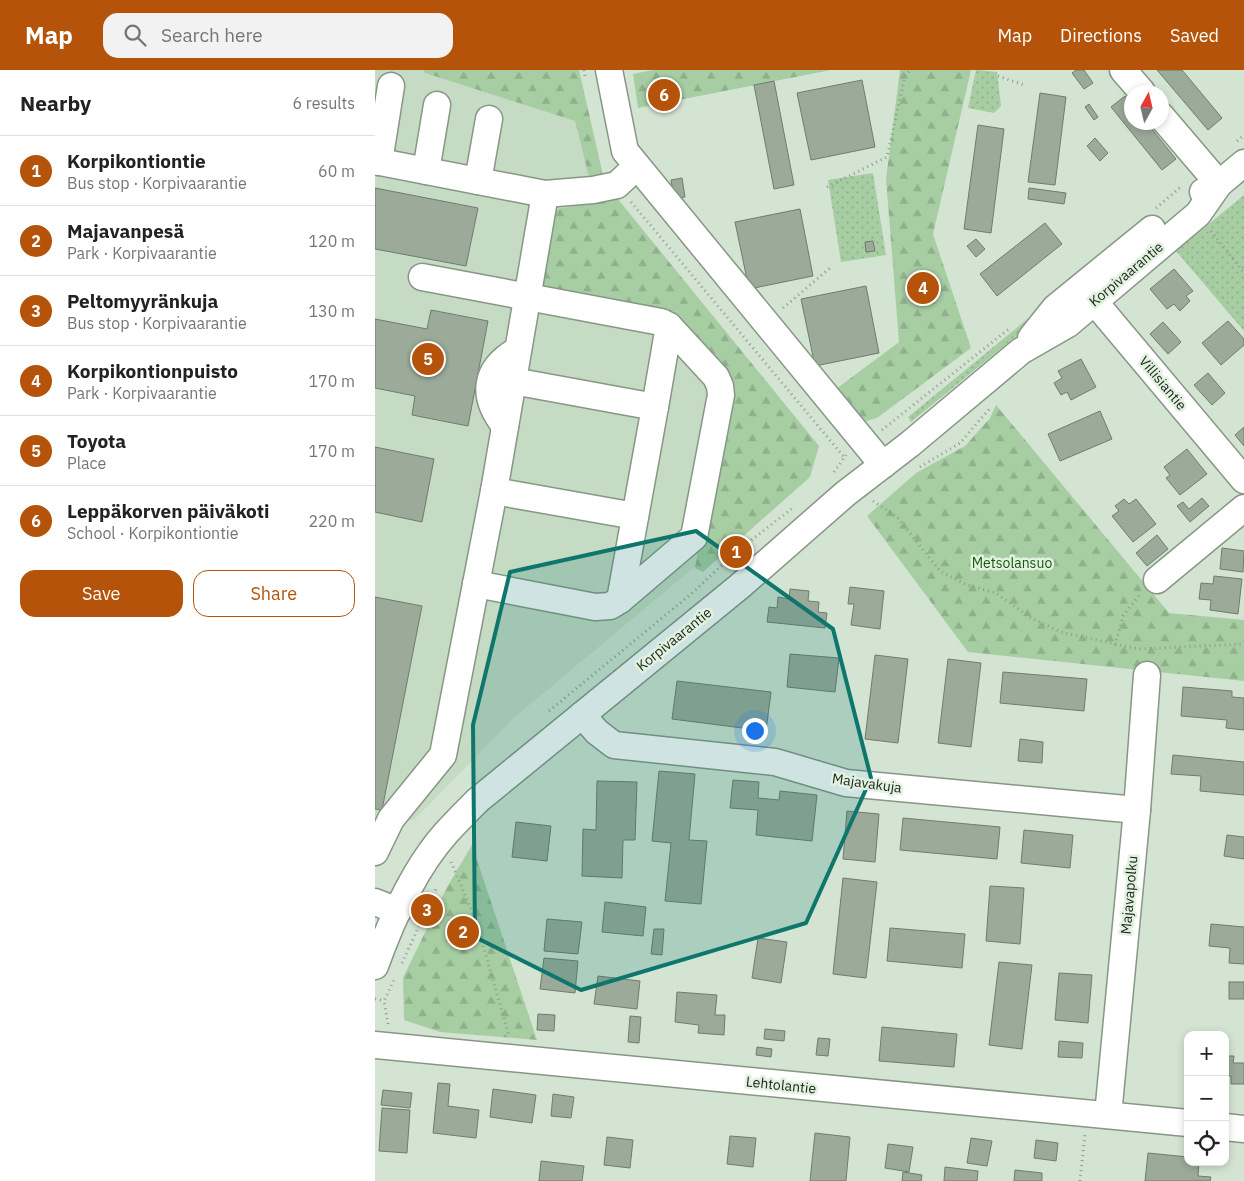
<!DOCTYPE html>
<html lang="en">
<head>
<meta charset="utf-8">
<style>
	body { margin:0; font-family:"IBM Plex Sans",sans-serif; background:#f2f2f2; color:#222 }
	.controls { position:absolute; right:15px; bottom:15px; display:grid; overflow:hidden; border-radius:10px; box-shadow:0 2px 8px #0003 }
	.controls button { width:45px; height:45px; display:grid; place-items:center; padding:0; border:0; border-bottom:1px solid #e0e0e0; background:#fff; color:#222; font:25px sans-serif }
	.compass { position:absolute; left:749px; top:15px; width:45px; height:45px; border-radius:50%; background:#fff; box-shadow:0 2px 8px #0003; rotate:8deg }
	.you { position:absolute; left:379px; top:660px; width:18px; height:18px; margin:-12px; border:4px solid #fff; border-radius:50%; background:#1a73e8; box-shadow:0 0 0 8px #1a73e833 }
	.badge { display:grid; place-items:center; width:32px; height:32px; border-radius:50%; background:#b45309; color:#fff; font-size:16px; font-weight:700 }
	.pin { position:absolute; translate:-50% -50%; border:2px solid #fff; box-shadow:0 1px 5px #0006 }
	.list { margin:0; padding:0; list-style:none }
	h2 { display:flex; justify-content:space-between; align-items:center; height:65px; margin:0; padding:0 20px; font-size:21px }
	h2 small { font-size:16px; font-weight:400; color:#767676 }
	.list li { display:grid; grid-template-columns:32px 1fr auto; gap:15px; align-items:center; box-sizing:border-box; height:70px; padding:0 20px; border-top:1px solid #e0e0e0 }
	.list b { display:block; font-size:19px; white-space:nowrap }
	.list p { margin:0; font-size:16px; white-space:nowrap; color:#767676 }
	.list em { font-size:16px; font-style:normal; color:#767676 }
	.actions { display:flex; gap:10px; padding:15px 20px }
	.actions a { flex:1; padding:11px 0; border:1px solid #b45309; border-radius:15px; text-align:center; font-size:18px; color:#b45309 }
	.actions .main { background:#b45309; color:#fff }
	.icon { flex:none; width:28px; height:28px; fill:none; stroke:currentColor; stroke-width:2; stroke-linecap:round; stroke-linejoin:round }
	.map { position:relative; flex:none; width:869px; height:1111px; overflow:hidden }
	header { display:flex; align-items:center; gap:30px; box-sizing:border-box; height:70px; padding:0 25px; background:#b45309; color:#fff }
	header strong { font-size:24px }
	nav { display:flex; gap:28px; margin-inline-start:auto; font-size:18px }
	.search { width:350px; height:45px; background:#f2f2f2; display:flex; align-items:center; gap:12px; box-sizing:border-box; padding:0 18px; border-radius:15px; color:#767676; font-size:19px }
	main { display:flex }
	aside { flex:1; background:#fff }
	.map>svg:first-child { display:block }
	.built { fill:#c6dbc3 }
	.grass { fill:url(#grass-dots) }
	.forest { fill:url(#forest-firs) }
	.building { fill:#9baa99; stroke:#6e7d6c }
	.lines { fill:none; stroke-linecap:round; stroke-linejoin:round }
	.minor-casing { stroke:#879685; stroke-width:29 }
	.path { stroke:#8f9b8e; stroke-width:3; stroke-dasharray:1 4; stroke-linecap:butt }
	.minor { stroke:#fff; stroke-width:26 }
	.marked { fill:#0f766e; fill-opacity:0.2; stroke:#0f766e; stroke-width:4; stroke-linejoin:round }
	.labels { text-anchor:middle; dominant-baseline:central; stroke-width:5; stroke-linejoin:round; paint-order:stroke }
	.street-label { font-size:14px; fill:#212720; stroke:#e1f2df }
	.park-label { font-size:14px; fill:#165612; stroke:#e1f2df }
</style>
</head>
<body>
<header>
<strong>Map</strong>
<div class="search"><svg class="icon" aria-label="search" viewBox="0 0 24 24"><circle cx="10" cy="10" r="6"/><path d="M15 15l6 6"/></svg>Search here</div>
<nav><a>Map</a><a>Directions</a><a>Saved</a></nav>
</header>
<main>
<aside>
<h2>Nearby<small>6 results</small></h2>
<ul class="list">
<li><span class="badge">1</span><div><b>Korpikontiontie</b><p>Bus stop · Korpivaarantie</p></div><em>60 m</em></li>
<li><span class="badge">2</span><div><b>Majavanpesä</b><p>Park · Korpivaarantie</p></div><em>120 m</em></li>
<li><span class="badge">3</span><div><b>Peltomyyränkuja</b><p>Bus stop · Korpivaarantie</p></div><em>130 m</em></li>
<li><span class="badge">4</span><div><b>Korpikontionpuisto</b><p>Park · Korpivaarantie</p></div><em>170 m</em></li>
<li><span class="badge">5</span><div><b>Toyota</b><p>Place</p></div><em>170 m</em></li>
<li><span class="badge">6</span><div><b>Leppäkorven päiväkoti</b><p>School · Korpikontiontie</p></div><em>220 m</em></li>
</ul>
<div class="actions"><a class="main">Save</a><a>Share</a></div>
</aside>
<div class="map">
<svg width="869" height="1111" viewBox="0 0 869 1111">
	<defs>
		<pattern id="grass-dots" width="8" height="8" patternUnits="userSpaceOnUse" patternTransform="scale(1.25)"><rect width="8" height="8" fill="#a7cda3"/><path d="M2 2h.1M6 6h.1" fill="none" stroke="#8fb08c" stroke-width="1.8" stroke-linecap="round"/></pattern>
		<pattern id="forest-firs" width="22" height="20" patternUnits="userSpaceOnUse" patternTransform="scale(1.25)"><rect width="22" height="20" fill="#a7cda3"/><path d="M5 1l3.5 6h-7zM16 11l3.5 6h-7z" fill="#8fb08c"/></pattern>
	</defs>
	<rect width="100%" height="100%" fill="#d4e4d2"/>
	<path class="built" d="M0 0H48L50 3 200 51 218 120 427 407 140 647 39 750 24 751 0 757Z"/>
	<g class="grass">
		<path d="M601 0 622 2 626 36 619 43 593 38Z"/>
		<path d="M498 103 511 185 466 192 453 110Z"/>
		<path d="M869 125V261L801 181Z"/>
		<path d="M667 237 672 241 536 352 533 347Z"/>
	</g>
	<g class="forest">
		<path d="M48 0H204L228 105 215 111 200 51 50 3Z"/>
		<path d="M278 0H456L263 38 258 4Z"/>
		<path d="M525 0H596L558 164 596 278 502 348 491 351 461 319 524 272 511 109Z"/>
		<path d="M242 128 444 376 435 407 328 502 320 498 352 311 291 241 162 217 177 140Z"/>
		<path d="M621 335 794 543 869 550V611L593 582 492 446 541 403 590 376 615 348Z"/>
		<path d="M97 775 162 970 65 962 29 950 28 908 72 817Z"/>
	</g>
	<g class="building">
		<path d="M701 0H709L718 13 709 19 697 3Z"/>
		<path d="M782 0H807L847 48 833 60Z"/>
		<path d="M487 10 500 77 436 90 422 23Z"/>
		<path d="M399 11 419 115 399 119 379 15Z"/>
		<path d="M665 23 691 27 680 115 653 112Z"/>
		<path d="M750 26 756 35V52H771L801 89 787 100 736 37Z"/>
		<path d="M714 34 723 47 719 50 710 37Z"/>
		<path d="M603 55 629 59 616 163 589 159Z"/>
		<path d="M720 68 733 83 725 91 712 76Z"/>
		<path d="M307 108 310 127 299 129 296 110Z"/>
		<path d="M0 118 103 138 91 196 0 179Z"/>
		<path d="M654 118 691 123 689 134 653 129Z"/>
		<path d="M425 139 438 206 374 219 360 152Z"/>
		<path d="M670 153 687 174 622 226 605 204Z"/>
		<path d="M601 169 610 179 601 187 592 176Z"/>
		<path d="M498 171 500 181 491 182 490 172Z"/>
		<path d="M799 199 818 221 811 226 815 231 805 241 799 234 792 239 775 219Z"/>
		<path d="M491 216 504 283 440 296 426 229Z"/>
		<path d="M56 240 113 251 93 356 37 345 40 326 0 318V249L52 259Z"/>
		<path d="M853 251 869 269V275L846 295 827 273Z"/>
		<path d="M788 252 806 272 793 284 775 264Z"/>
		<path d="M706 289 721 317 696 330 692 322 686 325 679 313 687 308 683 301Z"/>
		<path d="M833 303 850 323 837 335 819 315Z"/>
		<path d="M725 341 737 369 685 391 673 364Z"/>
		<path d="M869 357V376L860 365Z"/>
		<path d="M0 377 59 389 47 452 0 442Z"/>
		<path d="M812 379 832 404 805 425 791 408 795 405 789 397Z"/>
		<path d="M827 428 834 436 815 452 802 436 808 432 814 439Z"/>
		<path d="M749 429 754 434 761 429 781 454 758 472 737 446 744 441 740 436Z"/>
		<path d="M782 465 793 479 772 496 761 483Z"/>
		<path d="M847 478 869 481 868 502 845 499Z"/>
		<path d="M839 506 867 509 863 544 835 540 836 530 824 529 826 513 838 514Z"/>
		<path d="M475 517 509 521 505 559 476 555 479 534H473Z"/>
		<path d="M415 519 434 521 433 531 444 532 443 542 452 543 450 558 392 552 394 537 402 538 403 527 414 529Z"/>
		<path d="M0 527 47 536 7 740 0 739Z"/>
		<path d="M415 584 464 588 460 622 412 617Z"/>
		<path d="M500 585 533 589 523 673 490 669Z"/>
		<path d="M573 589 606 593 596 677 563 673Z"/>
		<path d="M628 602 712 609 709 641 625 633Z"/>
		<path d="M302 611 396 622 391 661 297 649Z"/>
		<path d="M808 617 857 621V627L869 628V660L851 658 852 650 806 646Z"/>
		<path d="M645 669 668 672 667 693 643 691Z"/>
		<path d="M798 685 869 692V725L825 721 826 706 796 704Z"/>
		<path d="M284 701 320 704 314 770 332 771 326 834 290 831 296 773 277 771Z"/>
		<path d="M358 710 384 712 383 728 404 730 405 721 442 725 437 771 381 765 383 740 355 738Z"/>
		<path d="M222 711 262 712 260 770H248L247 808 207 806 208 759 221 760Z"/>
		<path d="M472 741 504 744 500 792 468 789Z"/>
		<path d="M528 748 625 757 622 789 525 780Z"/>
		<path d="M141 752 176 756 172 791 137 787Z"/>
		<path d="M649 760 698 765 695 798 646 793Z"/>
		<path d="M852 765 869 767V789L849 786Z"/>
		<path d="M468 808 502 812 491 908 458 904Z"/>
		<path d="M615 816 649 818 645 874 611 871Z"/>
		<path d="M230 832 271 837 268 866 227 862Z"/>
		<path d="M172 849 207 852 203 884 169 881Z"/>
		<path d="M836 854 869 857V894L854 893 855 878 834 876Z"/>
		<path d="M515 858 590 864 587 898 512 891Z"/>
		<path d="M279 859H289L287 885 276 884Z"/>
		<path d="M383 868 412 872 406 913 377 908Z"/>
		<path d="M169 888 203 891 200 923 165 919Z"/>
		<path d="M624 892 657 895 647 979 614 975Z"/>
		<path d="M684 903 717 905 713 953 680 950Z"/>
		<path d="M223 906 265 911 262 939 219 934Z"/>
		<rect x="854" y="912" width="15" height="17"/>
		<path d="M302 922 342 925 340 945H350L349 965 323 963 324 955 300 952Z"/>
		<path d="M163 944 180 945 179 961 162 960Z"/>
		<path d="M255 946 266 947 264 973 253 972Z"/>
		<path d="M507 957 582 964 579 997 504 991Z"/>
		<path d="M390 959 410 961 409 971 389 969Z"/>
		<path d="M443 968 455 969 453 986 441 985Z"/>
		<path d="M684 971 708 973 707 988 683 987Z"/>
		<path d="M382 977 397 979 396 987 381 985Z"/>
		<path d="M850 986H859L858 993H869V1014H856V1006H850Z"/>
		<path d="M63 1013 75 1014 73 1036 104 1040 101 1068 58 1063Z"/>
		<path d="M118 1019 161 1025 157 1053 115 1047Z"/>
		<path d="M8 1020 37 1023 35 1038 6 1035Z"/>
		<path d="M178 1024 199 1027 196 1048 176 1046Z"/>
		<path d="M7 1038 35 1040 32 1083 4 1081Z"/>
		<path d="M440 1063 475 1067 471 1111H435Z"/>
		<path d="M355 1066 381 1068 378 1097 352 1094Z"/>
		<path d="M232 1067 258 1070 255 1098 229 1095Z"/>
		<path d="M596 1068 617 1071 612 1096 592 1093Z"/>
		<path d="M661 1070 683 1073 681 1091 659 1088Z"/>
		<path d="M513 1074 538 1077 534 1102 510 1098Z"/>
		<path d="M773 1083 813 1087V1092H824L823 1106 836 1107 835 1111H770Z"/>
		<path d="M166 1091 209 1096 207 1111H164Z"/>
		<path d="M570 1097 603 1101 602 1111H569Z"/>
		<path d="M640 1100 667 1103V1111H639Z"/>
		<path d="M528 1102 547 1105 546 1111H527Z"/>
	</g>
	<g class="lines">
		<g class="minor-casing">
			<g id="minor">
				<path d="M234 0 250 81 508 395"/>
				<path d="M748 0 767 22"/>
				<path d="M786 46 844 114"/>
				<path d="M0 91 170 124 218 120 242 115 262 96"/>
				<path d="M4 92 16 16"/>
				<path d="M51 101 62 35"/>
				<path d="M103 111 114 49"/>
				<path d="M828 122 844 114 869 93"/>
				<path d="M47 207 286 252 294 256 341 307 345 316 346 325 319 467 245 530 235 536 220 537 101 514"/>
				<path d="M707 217 869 410"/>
				<path d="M656 268 680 238 777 159"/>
				<path d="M138 311 280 337 294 256"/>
				<path d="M130 356C106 326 109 299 143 280"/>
				<path d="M119 421 260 446"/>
				<path d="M782 510 869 438"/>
				<path d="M245 530 280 337"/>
				<path d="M207 645 222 662 239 675 400 692 471 713 762 740"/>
				<path d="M0 782 16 749 68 685 119 421 170 124"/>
				<path d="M0 832 23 841"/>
				<path d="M0 896C16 851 38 800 71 763 81 752 92 741 103 730L365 516 470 424 535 374 646 281 693 254 823 144 844 114"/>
				<path d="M0 975 813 1053"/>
				<path d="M733 1045 762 740 772 605"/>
				<path d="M850 1057 869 1059"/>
			</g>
		</g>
		<g class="path">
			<path d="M209 0 210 7"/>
			<path d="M623 6 649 15"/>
			<path d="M862 71 869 65"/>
			<path d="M452 117 512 87 530 6 535 0"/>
			<path d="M256 132 469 387"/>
			<path d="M781 138 807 116"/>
			<path d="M836 161 869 203"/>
			<path d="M408 238 455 198"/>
			<path d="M507 360 635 258"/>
			<path d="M545 397 585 373 616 337"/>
			<path d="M459 402 471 385"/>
			<path d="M498 431 522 447 565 501 592 515 621 523 656 548 686 562 763 579 869 574"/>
			<path d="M740 575 748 546 766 523"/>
			<path d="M174 641 315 525 361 482 419 437"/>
			<path d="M76 792 101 851 134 966"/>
			<path d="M27 893 61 819"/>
			<path d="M0 929 9 931"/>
			<path d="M13 954 9 931 19 910"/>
			<path d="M705 1111 710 1064"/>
		</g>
		<use href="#minor" class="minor"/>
	</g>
	<path class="marked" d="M321 461 458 559 496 708 431 853 206 920 100 867 98 655 135 502Z"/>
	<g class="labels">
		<g class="street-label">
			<text transform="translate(751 204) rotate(-40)">Korpivaarantie</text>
			<text transform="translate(788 313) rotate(50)">Villisiantie</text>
			<text transform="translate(299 569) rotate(-39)">Korpivaarantie</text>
			<text transform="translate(492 713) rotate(8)">Majavakuja</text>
			<text transform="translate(754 825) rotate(-85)">Majavapolku</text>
			<text transform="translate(406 1015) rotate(6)">Lehtolantie</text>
		</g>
		<g class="park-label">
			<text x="637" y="493">Metsolansuo</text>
		</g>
	</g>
</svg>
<div class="controls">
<button>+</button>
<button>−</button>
<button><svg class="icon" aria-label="locate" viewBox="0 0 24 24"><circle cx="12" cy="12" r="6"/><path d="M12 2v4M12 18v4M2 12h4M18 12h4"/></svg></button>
</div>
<svg class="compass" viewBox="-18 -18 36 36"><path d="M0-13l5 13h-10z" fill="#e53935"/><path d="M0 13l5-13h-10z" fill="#767676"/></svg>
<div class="you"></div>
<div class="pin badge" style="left:361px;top:482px">1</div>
<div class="pin badge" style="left:88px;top:862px">2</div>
<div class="pin badge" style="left:52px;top:840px">3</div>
<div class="pin badge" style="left:548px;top:218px">4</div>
<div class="pin badge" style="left:53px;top:289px">5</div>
<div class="pin badge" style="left:289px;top:25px">6</div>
</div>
</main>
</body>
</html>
